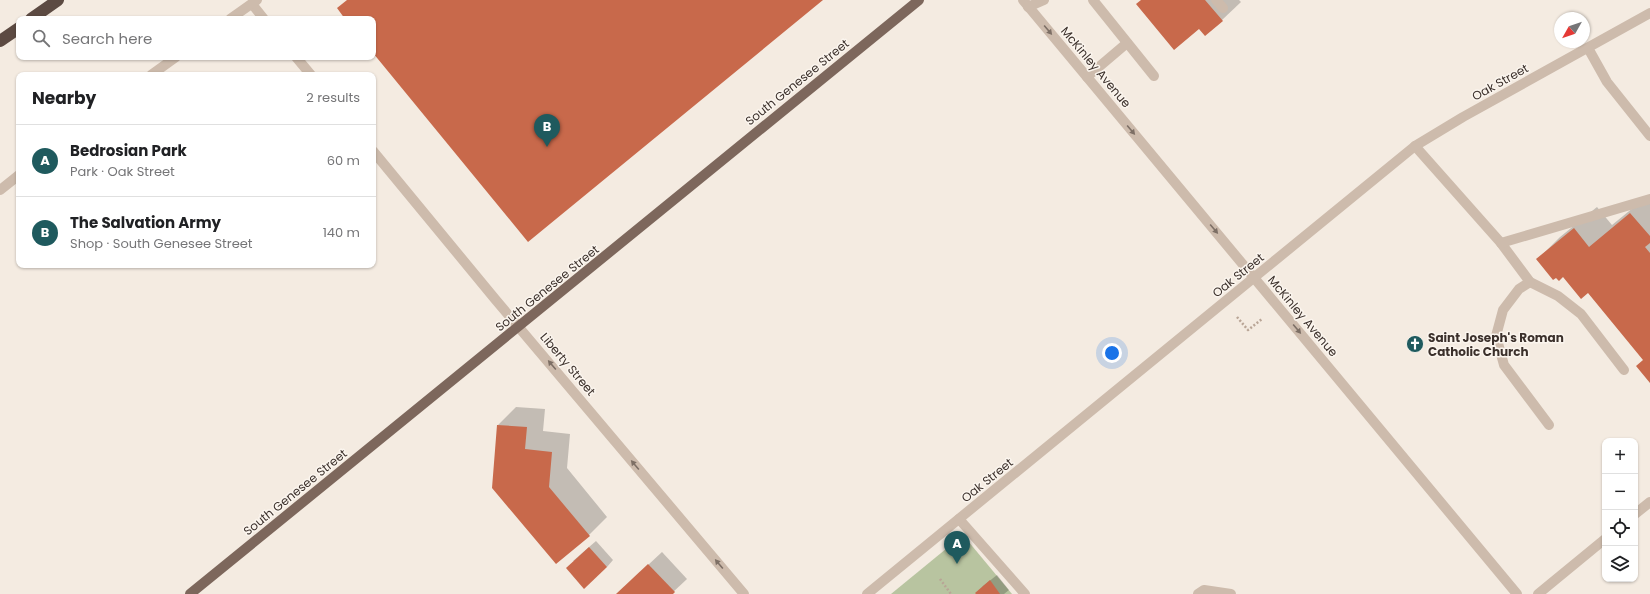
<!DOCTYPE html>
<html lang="en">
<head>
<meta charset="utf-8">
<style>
	body { margin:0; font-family:Poppins,sans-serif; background:#f6f6f6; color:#202124 }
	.controls { position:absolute; right:12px; bottom:12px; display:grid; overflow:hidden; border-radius:8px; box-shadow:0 1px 3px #0004 }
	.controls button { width:36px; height:36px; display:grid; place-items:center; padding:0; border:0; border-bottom:1px solid #e0e0e0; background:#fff; color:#202124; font:20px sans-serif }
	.compass { position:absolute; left:1554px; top:12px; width:36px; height:36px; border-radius:50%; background:#fff; box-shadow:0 1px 3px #0004; rotate:230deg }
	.you { position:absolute; left:1112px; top:353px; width:14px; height:14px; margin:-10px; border:3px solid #fff; border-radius:50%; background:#1a73e8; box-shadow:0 0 0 6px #1a73e833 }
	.badge { display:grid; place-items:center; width:26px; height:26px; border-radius:50%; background:#1f5a5e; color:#fff; font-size:13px; font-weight:700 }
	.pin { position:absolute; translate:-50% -33px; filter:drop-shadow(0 1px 2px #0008) }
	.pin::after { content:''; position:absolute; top:21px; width:14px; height:12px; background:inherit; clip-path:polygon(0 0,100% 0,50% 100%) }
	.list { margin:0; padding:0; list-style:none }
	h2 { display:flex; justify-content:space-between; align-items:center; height:52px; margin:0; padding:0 16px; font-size:17px }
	h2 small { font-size:13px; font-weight:400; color:#757577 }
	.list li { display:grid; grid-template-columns:26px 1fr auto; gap:12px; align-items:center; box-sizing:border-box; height:72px; padding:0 16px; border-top:1px solid #e0e0e0 }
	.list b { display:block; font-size:15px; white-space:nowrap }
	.list p { margin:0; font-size:13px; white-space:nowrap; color:#757577 }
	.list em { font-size:13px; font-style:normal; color:#757577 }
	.icon { flex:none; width:22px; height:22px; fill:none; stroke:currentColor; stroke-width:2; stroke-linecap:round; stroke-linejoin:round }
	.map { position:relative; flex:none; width:1650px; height:594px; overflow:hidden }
	.search { position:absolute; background:#fff; box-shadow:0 1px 3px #0004; left:16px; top:16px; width:360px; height:44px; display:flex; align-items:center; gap:10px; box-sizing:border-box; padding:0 14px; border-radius:8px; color:#757577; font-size:15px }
	.panel { position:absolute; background:#fff; box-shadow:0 1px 3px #0004; left:16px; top:72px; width:360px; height:196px; border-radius:8px }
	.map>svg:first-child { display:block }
	.green { fill:#b8c4a0 }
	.shadow { fill:#0003 }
	.building { fill:#c8694b }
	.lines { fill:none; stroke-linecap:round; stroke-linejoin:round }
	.path { stroke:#b9a596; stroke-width:2.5; stroke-dasharray:2 2; stroke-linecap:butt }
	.minor { stroke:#cdbbac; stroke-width:10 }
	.major { stroke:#7d675c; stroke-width:10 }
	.highway { stroke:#5c4a42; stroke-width:12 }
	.oneway { fill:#7d6f65 }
	.labels { text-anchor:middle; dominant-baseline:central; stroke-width:3; stroke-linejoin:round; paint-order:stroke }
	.street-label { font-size:12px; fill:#3b302b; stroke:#fbf5ee }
	.poi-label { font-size:12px; font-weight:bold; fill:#3b302b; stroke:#fbf5ee; text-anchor:start }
</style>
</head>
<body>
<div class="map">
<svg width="1650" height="594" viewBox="0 0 1650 594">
	<rect width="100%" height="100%" fill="#f4ebe1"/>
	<path class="green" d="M963 535 1012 594H891Z"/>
	<g class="shadow">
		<path d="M1141 0H1239L1241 2 1222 20 1199 27Z"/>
		<path d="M1650 194V382L1644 359 1588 291 1537 260 1560 237 1597 207 1612 225Z"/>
		<path d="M516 407 545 409 543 431 570 434 567 468 607 517 589 535 556 563 498 425Z"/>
		<path d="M596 541 613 560 607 567 573 561Z"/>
		<path d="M662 552 687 579 671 594H617Z"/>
		<path d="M997 575 1009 590 1004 594H977L983 586Z"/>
	</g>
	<g class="building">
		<path d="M347 0H823L528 242 373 53V19H345L337 8Z"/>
		<path d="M1141 0H1205L1223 21 1205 36 1199 29 1174 50 1136 4Z"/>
		<path d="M1630 213 1650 236V243L1645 247 1650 253V383L1636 366 1643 360 1588 293 1581 299 1563 277 1559 281 1556 278 1553 280 1536 259 1574 228 1589 247Z"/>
		<path d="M497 425 527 427 525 449 552 452 549 487 590 536 556 564 492 488Z"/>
		<path d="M589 547 607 567 584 589 566 568Z"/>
		<path d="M648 564 675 592 673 594H616Z"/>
		<path d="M990 580 1000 594H976L975 593Z"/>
	</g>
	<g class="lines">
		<g class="path">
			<path d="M1237 317 1248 330 1262 319"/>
			<path d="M940 579 951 594"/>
		</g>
		<g class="minor">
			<path d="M1023 0 1517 594"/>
			<path d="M1093 0 1154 76"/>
			<path d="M1216 0 1223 8"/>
			<path d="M252 4 264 19"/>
			<path d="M1028 7 1044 0"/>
			<path d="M230 19 257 0"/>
			<path d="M1588 48 1607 82 1650 136"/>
			<path d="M296 57 311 75"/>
			<path d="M151 75 176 57"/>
			<path d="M1087 77 1127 43"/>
			<path d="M1415 146 1501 243 1530 282 1558 296 1581 314 1624 370"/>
			<path d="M373 151 495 299 744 594"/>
			<path d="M0 190 19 175"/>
			<path d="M1501 243 1650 199"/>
			<path d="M1530 282 1519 289 1503 310 1496 336 1504 365 1549 425"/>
			<path d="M1635 514 1650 502"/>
			<path d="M959 519 1025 594"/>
			<path d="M867 594 1415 146 1463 117 1650 13"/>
			<path d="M1198 594 1204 590 1231 594"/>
			<path d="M1538 594 1605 539"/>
		</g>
		<path class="major" d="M190 594 919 0"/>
		<g class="highway">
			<path d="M31 19 58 0"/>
			<path d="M0 41 19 28"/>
		</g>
	</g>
	<defs><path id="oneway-solid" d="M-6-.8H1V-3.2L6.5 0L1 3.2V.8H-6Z"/></defs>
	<g class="oneway">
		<use href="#oneway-solid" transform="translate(1048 30) rotate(50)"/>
		<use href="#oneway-solid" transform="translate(1131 130) rotate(50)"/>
		<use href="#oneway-solid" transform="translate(1214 229) rotate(50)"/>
		<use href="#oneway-solid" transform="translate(1297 329) rotate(50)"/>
		<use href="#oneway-solid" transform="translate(552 365) rotate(-130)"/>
		<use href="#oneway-solid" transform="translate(635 465) rotate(-130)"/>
		<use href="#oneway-solid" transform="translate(719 564) rotate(-130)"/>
	</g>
	<defs>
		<g id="church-disc" transform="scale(0.9)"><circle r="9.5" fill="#1f5a5e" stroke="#fbf5ee"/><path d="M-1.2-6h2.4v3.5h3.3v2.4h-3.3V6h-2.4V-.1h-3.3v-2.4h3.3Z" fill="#fff"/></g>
	</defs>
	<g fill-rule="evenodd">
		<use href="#church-disc" x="1415" y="344"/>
	</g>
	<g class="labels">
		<g class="street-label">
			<text transform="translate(1096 67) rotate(50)">McKinley Avenue</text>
			<text transform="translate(797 82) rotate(-39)">South Genesee Street</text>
			<text transform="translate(1500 82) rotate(-29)">Oak Street</text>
			<text transform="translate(1238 275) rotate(-39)">Oak Street</text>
			<text transform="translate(547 288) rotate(-39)">South Genesee Street</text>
			<text transform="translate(1303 316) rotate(50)">McKinley Avenue</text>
			<text transform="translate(568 364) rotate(50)">Liberty Street</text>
			<text transform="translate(987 480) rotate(-39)">Oak Street</text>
			<text transform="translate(295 492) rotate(-39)">South Genesee Street</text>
		</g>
		<g class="poi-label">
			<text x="1428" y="337">Saint Joseph's Roman<tspan x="1428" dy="14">Catholic Church</tspan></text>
		</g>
	</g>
</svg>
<div class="controls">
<button>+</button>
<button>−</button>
<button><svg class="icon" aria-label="locate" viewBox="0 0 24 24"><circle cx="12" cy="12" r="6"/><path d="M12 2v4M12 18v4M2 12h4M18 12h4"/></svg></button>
<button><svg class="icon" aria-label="layers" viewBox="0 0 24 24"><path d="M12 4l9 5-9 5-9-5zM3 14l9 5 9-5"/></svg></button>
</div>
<svg class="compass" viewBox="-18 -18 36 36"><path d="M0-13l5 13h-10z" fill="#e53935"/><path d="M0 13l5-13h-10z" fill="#757577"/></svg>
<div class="you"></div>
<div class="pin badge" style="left:957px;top:564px">A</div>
<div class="pin badge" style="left:547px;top:147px">B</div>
<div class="search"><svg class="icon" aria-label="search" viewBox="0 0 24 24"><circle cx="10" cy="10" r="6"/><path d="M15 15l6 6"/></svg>Search here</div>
<section class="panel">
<h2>Nearby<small>2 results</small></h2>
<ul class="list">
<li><span class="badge">A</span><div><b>Bedrosian Park</b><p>Park · Oak Street</p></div><em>60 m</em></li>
<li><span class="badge">B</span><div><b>The Salvation Army</b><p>Shop · South Genesee Street</p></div><em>140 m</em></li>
</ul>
</section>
</div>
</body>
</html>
